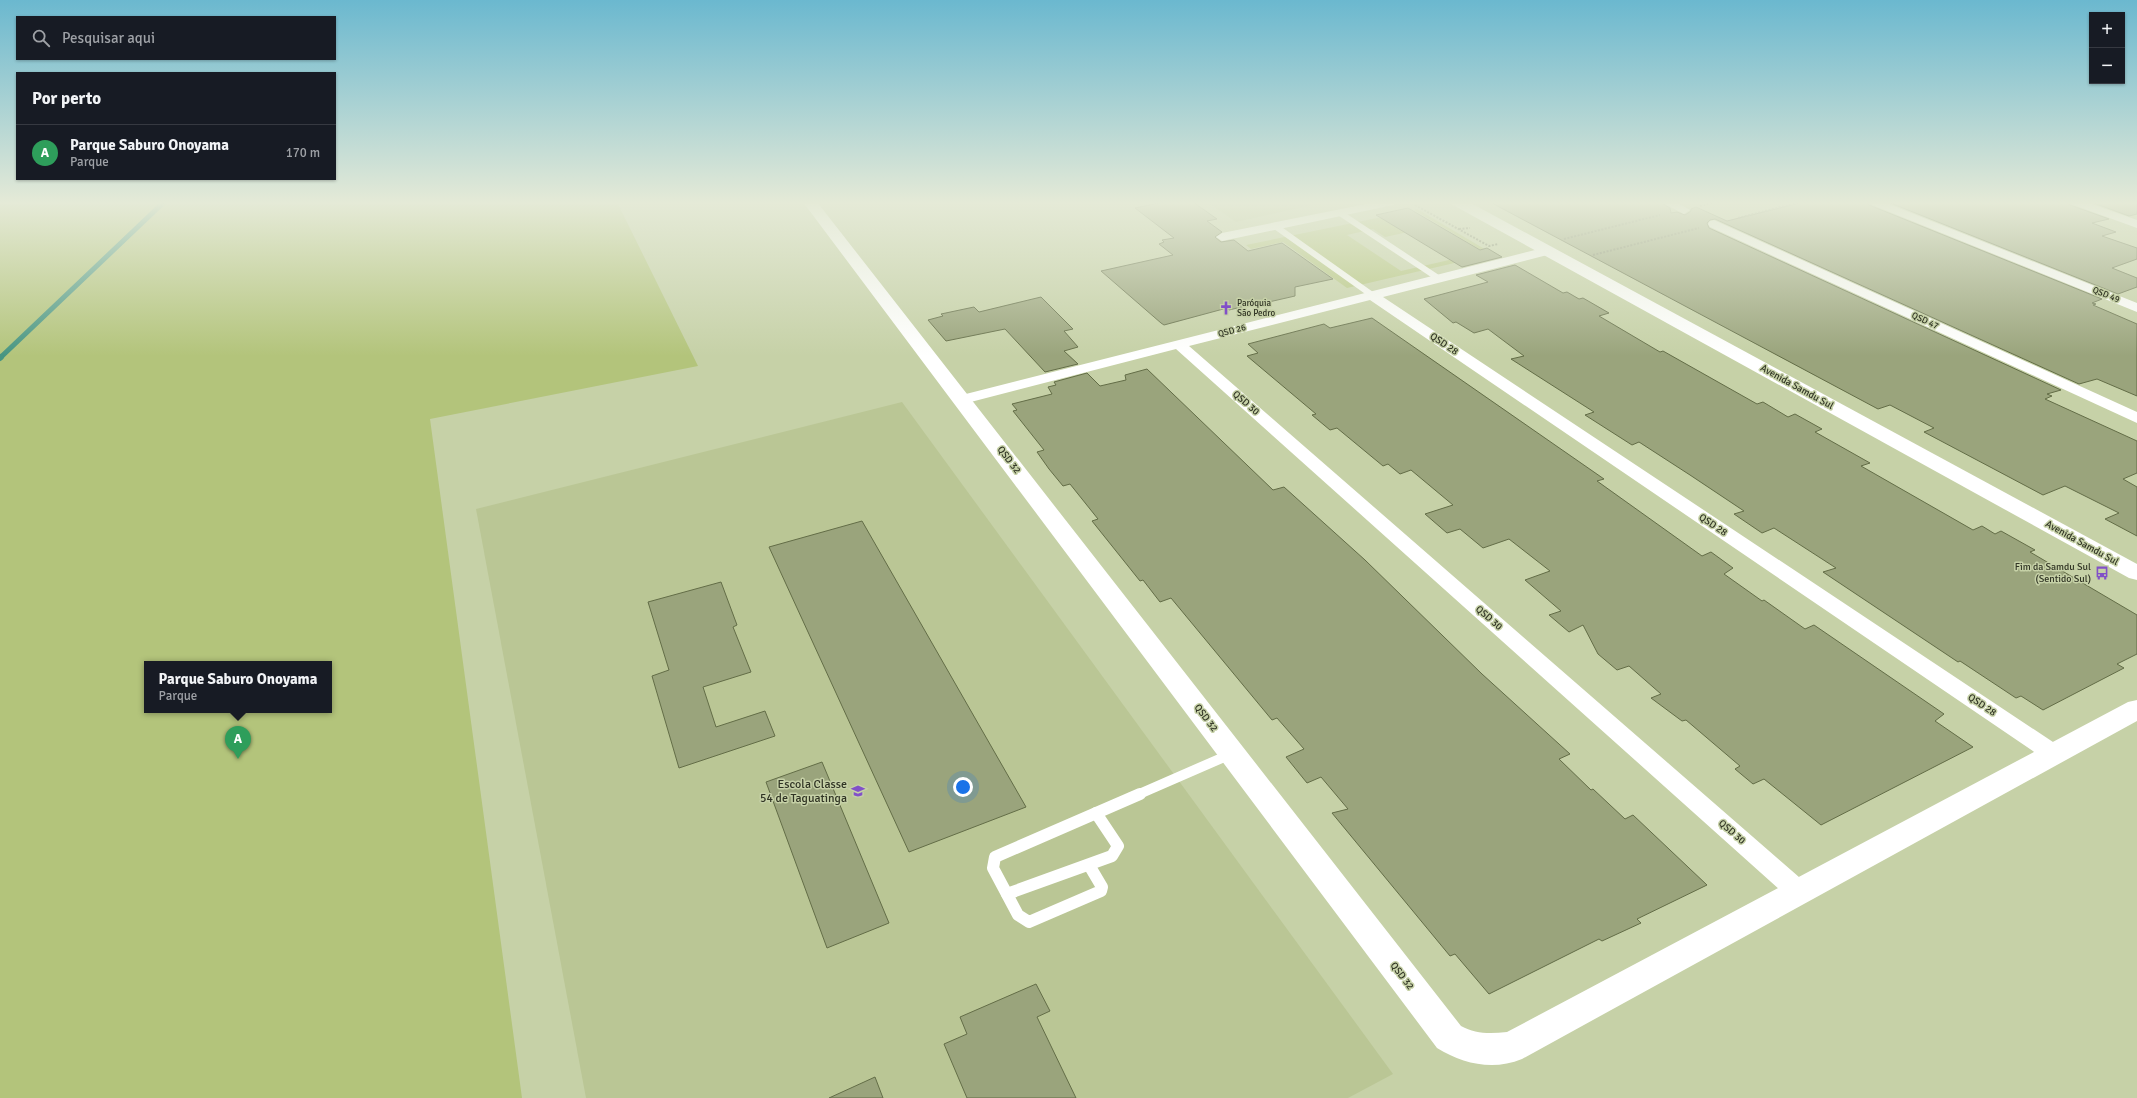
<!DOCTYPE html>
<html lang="pt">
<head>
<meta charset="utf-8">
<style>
	body { margin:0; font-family:Signika,sans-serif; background:#242831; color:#f1f3f6 }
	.controls { position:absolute; right:12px; top:12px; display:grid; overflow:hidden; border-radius:0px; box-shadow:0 1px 3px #0004 }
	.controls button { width:36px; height:36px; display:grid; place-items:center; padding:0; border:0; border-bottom:1px solid #363941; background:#171b24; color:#f1f3f6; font:20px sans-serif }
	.you { position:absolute; left:963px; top:787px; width:14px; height:14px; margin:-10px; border:3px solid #fff; border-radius:50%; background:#1a73e8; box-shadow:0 0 0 6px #1a73e833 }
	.badge { display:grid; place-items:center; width:26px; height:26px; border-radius:50%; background:#8150c8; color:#fff; font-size:13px; font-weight:700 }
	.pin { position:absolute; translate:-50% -33px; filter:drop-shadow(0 1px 2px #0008) }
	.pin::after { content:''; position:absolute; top:21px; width:14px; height:12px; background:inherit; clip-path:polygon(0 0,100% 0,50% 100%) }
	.popup { position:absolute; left:144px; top:661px; width:188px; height:52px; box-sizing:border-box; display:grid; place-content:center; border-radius:0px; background:#171b24; filter:drop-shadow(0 1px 3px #0005); font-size:13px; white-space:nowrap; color:#9ea1a6 }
	.popup b { font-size:15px; color:#f1f3f6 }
	.popup::after { content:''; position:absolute; left:50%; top:100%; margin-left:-8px; border:8px solid transparent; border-top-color:#171b24 }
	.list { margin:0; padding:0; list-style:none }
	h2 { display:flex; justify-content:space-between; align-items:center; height:52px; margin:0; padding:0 16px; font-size:17px }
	h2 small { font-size:13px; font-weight:400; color:#9ea1a6 }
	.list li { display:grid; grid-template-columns:26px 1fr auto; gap:12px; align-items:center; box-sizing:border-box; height:56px; padding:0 16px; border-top:1px solid #363941 }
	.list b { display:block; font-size:15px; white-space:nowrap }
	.list p { margin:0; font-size:13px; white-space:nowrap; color:#9ea1a6 }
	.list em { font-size:13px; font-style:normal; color:#9ea1a6 }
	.icon { flex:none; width:22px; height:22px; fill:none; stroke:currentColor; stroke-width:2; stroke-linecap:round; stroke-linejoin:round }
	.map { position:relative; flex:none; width:2137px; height:1098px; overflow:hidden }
	.search { position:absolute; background:#171b24; box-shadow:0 1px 3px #0004; left:16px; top:16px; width:320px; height:44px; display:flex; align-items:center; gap:10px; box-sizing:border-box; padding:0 14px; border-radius:0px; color:#9ea1a6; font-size:15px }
	.panel { position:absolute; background:#171b24; box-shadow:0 1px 3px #0004; left:16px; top:72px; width:320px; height:108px; border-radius:0px }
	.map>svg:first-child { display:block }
	.built { fill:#bac695 }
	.green { fill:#b3c47b; fill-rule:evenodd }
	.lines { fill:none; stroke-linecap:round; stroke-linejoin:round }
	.stream-far1 { stroke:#479582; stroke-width:5 }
	.stream { stroke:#479582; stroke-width:6 }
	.building { fill:#9aa47c; stroke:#636d47 }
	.path { stroke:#80876a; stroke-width:2; stroke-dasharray:2 1.5; stroke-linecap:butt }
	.service-far2 { stroke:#fff; stroke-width:6 }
	.service-far1 { stroke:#fff; stroke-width:10 }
	.service { stroke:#fff; stroke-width:12 }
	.minor { fill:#fff; fill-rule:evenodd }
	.tertiary { fill:#fff; fill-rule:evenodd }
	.labels { text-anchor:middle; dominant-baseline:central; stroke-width:3; stroke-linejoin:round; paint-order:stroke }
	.far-street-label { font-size:9px; fill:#303424; stroke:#c6d1a7 }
	.far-poi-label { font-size:9px; fill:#303424; stroke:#c6d1a7; text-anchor:start }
	.street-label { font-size:10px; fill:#303424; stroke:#c6d1a7 }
	.poi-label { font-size:10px; fill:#303424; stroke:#c6d1a7; text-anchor:end }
	.near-poi-label { font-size:12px; fill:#303424; stroke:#c6d1a7; text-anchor:end }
</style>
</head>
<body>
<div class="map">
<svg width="2137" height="1098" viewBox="0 0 2137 1098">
	<rect width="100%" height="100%" fill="#c6d1a7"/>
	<g class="built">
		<path d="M1207 202H1326L1236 222Z"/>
		<path d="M902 402 1393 1074 1348 1098H586L476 509Z"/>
	</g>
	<g class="green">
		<path d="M0 202H617L698 366 430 419 522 1098H0ZM147 664H329V710H147Z"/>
		<path d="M1417 209 1493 254 1347 288 1283 242 1251 249 1246 245 1382 217 1408 232 1385 237 1373 229 1347 235 1401 271 1484 252 1414 210Z"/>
	</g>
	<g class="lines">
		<path class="stream-far1" d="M0 358 164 202"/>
		<path class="stream" d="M0 358 1 357"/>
	</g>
	<g class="building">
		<path d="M1164 202H1193L1217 219 1207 221 1222 232 1215 237 1221 242 1234 240 1248 251 1282 243 1333 279 1295 287V296L1260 304 1258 303 1229 310 1227 308 1164 325 1161 323 1101 271 1173 255 1159 244 1164 242 1162 240 1174 238 1135 208Z"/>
		<path d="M1490 202H1660L1670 208 1671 213 1677 212 1685 215 1691 211V209L1696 207 1727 221 1804 202H1867L1869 205 2102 299 2092 303 2096 304 2093 305 2137 324V396L2097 379 2079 384 1715 219 1710 220 1707 223 1709 228 2061 390 2047 394 2052 396 2045 399 2137 441V473L2123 479 2137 487V536L2105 519 2119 513 2065 486 2043 495 1924 432 1934 428 1890 405 1878 409Z"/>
		<path d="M1888 202H2068L2070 205 2109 219 2092 223 2116 232 2102 236 2137 248V259L2112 268 2137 278V287L2118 294Z"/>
		<path d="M2091 202H2137V214L2129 216Z"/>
		<path d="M1408 208 1480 250 1487 248 1502 257 1462 267 1376 215Z"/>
		<path d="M1515 265 1563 293 1567 292 1579 299 1583 298 1609 313 1599 316 1660 352 1663 351 1757 404 1763 402 1788 417 1795 414 1822 429 1815 432 1870 463 1861 466 1973 530 1982 526 1995 534 2001 531 2035 550 2030 552 2137 615V654L2117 664 2124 668 2043 710 2021 696 2016 698 1960 661 1958 662 1823 572 1836 568 1774 528 1762 533 1734 514 1744 511 1690 475 1639 442 1632 445 1585 415 1594 412 1511 359 1524 356 1488 329 1474 333 1456 322 1453 323 1424 299 1488 282 1476 275Z"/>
		<path d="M1041 297 1073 329 1064 331 1078 347 1064 351 1078 364 1045 372 1005 329 946 341 928 320 943 316 941 314 974 307 979 312Z"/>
		<path d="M1372 318 1604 479 1597 481 1702 556 1711 552 1733 568 1724 574 1762 601 1764 600 1805 629 1814 625 1944 714 1935 721 1973 747 1821 825 1764 779 1753 784 1735 769 1740 766 1686 720 1682 721 1651 698 1661 694 1629 666 1617 670 1598 654 1583 625 1569 632 1549 615 1561 611 1525 580 1550 571 1509 539 1483 548 1460 529 1447 533 1425 514 1453 505 1411 470 1400 474 1388 464 1383 466 1337 428 1330 430 1312 415 1316 414 1247 356 1258 353 1248 344 1324 324 1330 328Z"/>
		<path d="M1147 369 1273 490 1284 487 1365 560 1482 674 1570 754 1559 759 1591 790 1593 789 1625 819 1633 815 1707 885 1637 919 1641 923 1602 941 1599 939 1489 994 1455 954 1450 956 1332 813 1348 809 1321 777 1307 783 1286 757 1304 749 1277 718 1272 720 1171 598 1160 602 1143 580 1140 581 1092 521 1098 519 1070 484 1063 486 1049 469 1037 452 1044 450 1013 411 1017 410 1012 404 1052 394 1048 387 1056 385 1054 382 1087 373 1100 386 1126 380 1125 375Z"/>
		<path d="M862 521 1026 807 909 852 769 547Z"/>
		<path d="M721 582 737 625 733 627 751 672 703 687 716 727 765 711 775 736 679 768 652 676 669 670 648 602Z"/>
		<path d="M822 762 889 923 827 948 766 782Z"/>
		<path d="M1036 984 1050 1011 1037 1017 1076 1098H967L944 1044 967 1034 960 1017Z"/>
		<path d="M875 1077 883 1098H829Z"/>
	</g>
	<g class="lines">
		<g class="path">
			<path d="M1415 205 1489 246 1498 244"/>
			<path d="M1700 206 1716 202"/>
			<path d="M1738 218 1800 202"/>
			<path d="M1459 229 1470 228"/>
			<path d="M1564 239 1660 215"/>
			<path d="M1593 255 1699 228"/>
		</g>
		<g class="service-far2">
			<path d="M1340 213 1438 278"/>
			<path d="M1275 226 1372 295"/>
		</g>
		<path class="service-far1" d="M1137 795 1231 754"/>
		<g class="service">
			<path d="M1089 865 1102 887 1101 891 1029 922 1018 915 993 868 995 857 1140 794"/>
			<path d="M1007 894 1112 856 1118 846 1096 813"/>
		</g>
		<g class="minor">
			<path d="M1376 202H1399L1393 205 1222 241 1216 237 1222 233Z"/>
			<path d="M1661 202H1676L1690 210 1684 214Z"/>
			<path d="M1868 202H1884L2137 303V312L1870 204Z"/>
			<path d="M2069 202H2086L2137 220V228L2071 204Z"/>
			<path d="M1714 220 2137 412V423L1710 227 1708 224 1710 221Z"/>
			<path d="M1547 247 1551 248 1553 251 1551 254 1383 297 2062 748 2065 754 2062 760 2054 762 2046 760 1370 300 1189 346 1807 884 1810 891 1807 898 1798 901 1789 898 1176 349 963 404 958 402 955 399 958 396Z"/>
		</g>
		<g class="tertiary">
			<path d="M803 202H817L1461 1026C1475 1034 1490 1034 1507 1032L2128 702 2137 700V721L1522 1059C1493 1071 1463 1064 1437 1048Z"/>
			<path d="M1451 202H1469L2137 564V580L2129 578 1453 205Z"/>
		</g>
	</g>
	<linearGradient id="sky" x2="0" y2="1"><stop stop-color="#6bb8cf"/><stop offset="0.57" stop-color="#e5ead7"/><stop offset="1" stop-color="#e5ead7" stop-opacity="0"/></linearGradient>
	<rect width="2137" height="356" fill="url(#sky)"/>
	<defs>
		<g id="church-bare" transform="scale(1.08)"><path d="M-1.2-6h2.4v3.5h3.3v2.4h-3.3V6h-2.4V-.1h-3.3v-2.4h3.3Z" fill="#8150c8" stroke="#c6d1a7" stroke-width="2.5" paint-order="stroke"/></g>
		<g id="bus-bare" transform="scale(1.08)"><path d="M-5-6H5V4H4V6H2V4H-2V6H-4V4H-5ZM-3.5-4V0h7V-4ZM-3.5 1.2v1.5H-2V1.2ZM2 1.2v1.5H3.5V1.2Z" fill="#8150c8" stroke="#c6d1a7" stroke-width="2.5" paint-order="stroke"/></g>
		<g id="school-bare" transform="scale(1.08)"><path d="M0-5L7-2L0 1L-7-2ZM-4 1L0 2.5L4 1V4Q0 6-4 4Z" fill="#8150c8" stroke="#c6d1a7" stroke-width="2.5" paint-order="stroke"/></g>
	</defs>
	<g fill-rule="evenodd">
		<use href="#church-bare" x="1226" y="308"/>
		<use href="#bus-bare" x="2102" y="573"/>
		<use href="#school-bare" x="858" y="791"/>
	</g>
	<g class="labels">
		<g class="far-street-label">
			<text transform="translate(2106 295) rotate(22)">QSD 49</text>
			<text transform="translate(1925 321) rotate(25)">QSD 47</text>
			<text transform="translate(1232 331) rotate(-15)">QSD 26</text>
		</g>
		<g class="far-poi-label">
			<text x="1237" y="303">Paróquia<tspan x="1237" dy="10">São Pedro</tspan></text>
		</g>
		<g class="street-label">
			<text transform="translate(1444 344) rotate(34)">QSD 28</text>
			<text transform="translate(1797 387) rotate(29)">Avenida Samdu Sul</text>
			<text transform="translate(1246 403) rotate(41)">QSD 30</text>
			<text transform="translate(1009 460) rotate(53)">QSD 32</text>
			<text transform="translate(1713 525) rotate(34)">QSD 28</text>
			<text transform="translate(2082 543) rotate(29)">Avenida Samdu Sul</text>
			<text transform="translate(1489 618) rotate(41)">QSD 30</text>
			<text transform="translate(1982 705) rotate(34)">QSD 28</text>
			<text transform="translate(1206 718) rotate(53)">QSD 32</text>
			<text transform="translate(1732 832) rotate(41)">QSD 30</text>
			<text transform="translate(1402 976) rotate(53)">QSD 32</text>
		</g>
		<g class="poi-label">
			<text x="2091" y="567">Fim da Samdu Sul<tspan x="2091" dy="12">(Sentido Sul)</tspan></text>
		</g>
		<g class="near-poi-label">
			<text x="847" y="784">Escola Classe<tspan x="847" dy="14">54 de Taguatinga</tspan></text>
		</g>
	</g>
</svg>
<div class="controls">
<button>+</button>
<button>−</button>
</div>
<div class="you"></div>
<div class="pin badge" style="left:238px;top:759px;background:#2e9e5b">A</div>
<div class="popup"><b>Parque Saburo Onoyama</b>Parque</div>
<div class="search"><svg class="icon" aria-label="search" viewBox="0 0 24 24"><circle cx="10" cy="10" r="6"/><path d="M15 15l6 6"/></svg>Pesquisar aqui</div>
<section class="panel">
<h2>Por perto<small></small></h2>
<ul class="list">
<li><span class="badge" style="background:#2e9e5b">A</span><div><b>Parque Saburo Onoyama</b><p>Parque</p></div><em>170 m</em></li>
</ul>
</section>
</div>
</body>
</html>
